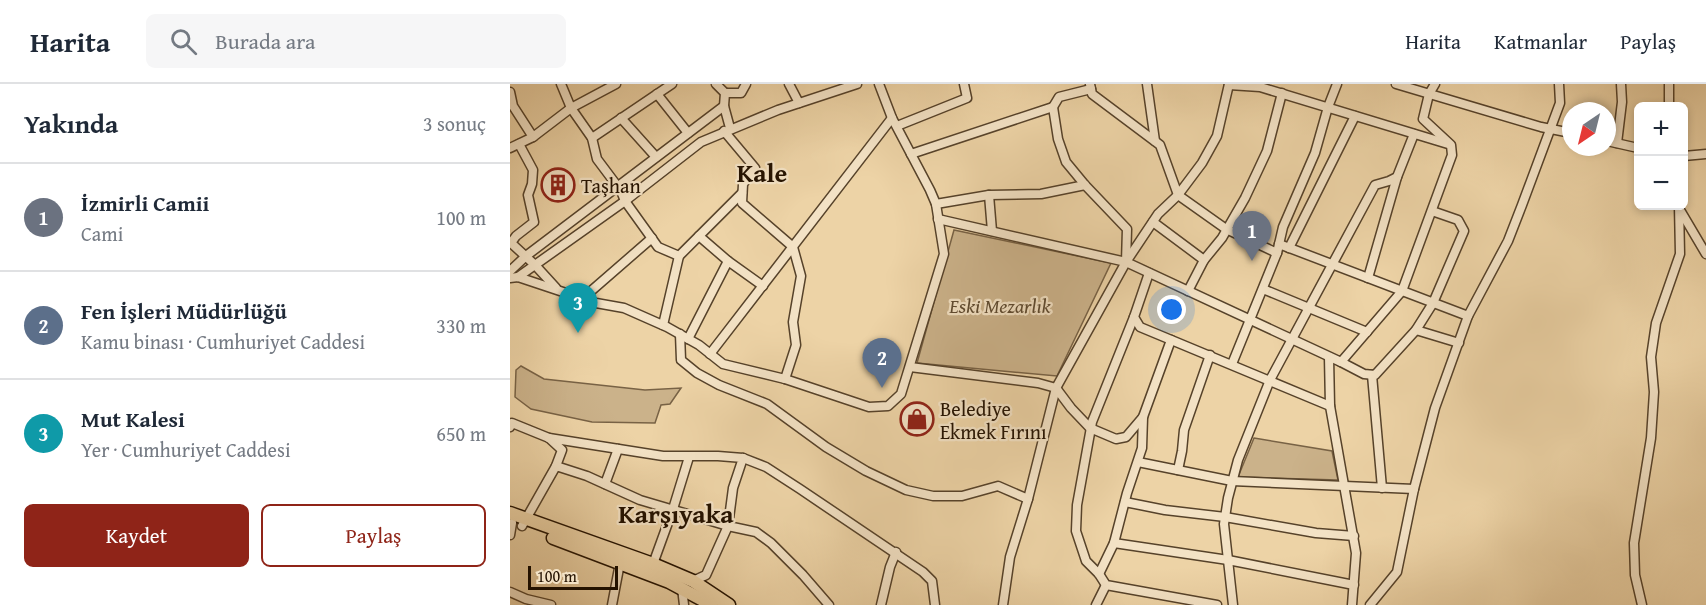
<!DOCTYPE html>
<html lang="tr">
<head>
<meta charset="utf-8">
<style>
	body { margin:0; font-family:"Gentium Book Plus",serif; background:#f6f6f7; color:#1f2937 }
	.controls { position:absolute; right:18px; top:18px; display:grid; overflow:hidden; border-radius:9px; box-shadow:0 3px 9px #0003 }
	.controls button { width:54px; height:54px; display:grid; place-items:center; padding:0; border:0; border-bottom:2px solid #e0e1e3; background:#fff; color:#1f2937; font:30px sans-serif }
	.compass { position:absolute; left:1052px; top:18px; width:54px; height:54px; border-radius:50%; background:#fff; box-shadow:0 3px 9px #0003; rotate:215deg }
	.scale { position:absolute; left:18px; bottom:15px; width:90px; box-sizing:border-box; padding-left:6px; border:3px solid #241200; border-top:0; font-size:16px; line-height:21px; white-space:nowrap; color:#241200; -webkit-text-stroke:4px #f3e2c5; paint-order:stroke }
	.you { position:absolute; left:662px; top:226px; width:21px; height:21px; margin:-15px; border:4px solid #fff; border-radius:50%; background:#1a73e8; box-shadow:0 0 0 9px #1a73e833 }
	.badge { display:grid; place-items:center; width:39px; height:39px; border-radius:50%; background:#8f2418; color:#fff; font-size:20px; font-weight:700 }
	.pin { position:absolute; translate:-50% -50px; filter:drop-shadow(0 2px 3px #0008) }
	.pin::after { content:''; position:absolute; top:32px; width:21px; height:18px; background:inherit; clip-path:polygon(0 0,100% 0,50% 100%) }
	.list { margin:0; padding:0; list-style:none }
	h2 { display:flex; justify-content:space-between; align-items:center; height:78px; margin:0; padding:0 24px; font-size:26px }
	h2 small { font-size:20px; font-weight:400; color:#747a83 }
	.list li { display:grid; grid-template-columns:39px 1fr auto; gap:18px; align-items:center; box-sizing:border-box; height:108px; padding:0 24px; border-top:2px solid #e0e1e3 }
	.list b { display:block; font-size:22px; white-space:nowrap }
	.list p { margin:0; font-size:20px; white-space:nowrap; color:#747a83 }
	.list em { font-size:20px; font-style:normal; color:#747a83 }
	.actions { display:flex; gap:12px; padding:18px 24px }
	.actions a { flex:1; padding:14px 0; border:2px solid #8f2418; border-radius:9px; text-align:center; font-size:21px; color:#8f2418 }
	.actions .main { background:#8f2418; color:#fff }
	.icon { flex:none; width:33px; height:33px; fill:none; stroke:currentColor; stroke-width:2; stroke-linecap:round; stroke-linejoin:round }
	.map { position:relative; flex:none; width:1196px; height:521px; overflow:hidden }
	header { display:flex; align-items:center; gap:36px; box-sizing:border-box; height:84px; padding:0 30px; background:#fff; border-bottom:2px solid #e0e1e3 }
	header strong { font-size:28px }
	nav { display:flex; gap:33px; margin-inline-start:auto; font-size:21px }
	.search { width:420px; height:54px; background:#f6f6f7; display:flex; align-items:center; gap:15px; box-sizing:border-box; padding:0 21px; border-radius:9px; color:#747a83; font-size:22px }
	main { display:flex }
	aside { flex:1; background:#fff }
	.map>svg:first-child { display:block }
	.green { fill:#cbb28a; stroke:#786245; stroke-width:1.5 }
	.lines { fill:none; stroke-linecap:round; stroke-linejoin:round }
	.minor-casing { stroke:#56422a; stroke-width:11 }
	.highway-casing { stroke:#241200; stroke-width:15 }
	.minor { stroke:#f3e2c5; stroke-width:8 }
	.highway { stroke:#edd3a6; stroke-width:12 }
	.labels { text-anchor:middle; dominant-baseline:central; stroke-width:4.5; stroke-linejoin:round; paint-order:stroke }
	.poi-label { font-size:20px; fill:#241200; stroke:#f3e2c5; text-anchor:start }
	.park-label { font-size:20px; font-style:italic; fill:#5e4a30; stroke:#f3e2c5 }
	.district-label { font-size:26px; font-weight:bold; fill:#241200; stroke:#f3e2c5 }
</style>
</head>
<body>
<header>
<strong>Harita</strong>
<div class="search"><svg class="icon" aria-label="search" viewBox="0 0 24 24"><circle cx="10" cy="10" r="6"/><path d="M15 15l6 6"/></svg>Burada ara</div>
<nav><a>Harita</a><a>Katmanlar</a><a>Paylaş</a></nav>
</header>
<main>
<aside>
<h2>Yakında<small>3 sonuç</small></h2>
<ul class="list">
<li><span class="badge" style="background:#6b7280">1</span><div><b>İzmirli Camii</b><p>Cami</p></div><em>100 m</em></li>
<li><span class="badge" style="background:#5c6f8a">2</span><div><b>Fen İşleri Müdürlüğü</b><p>Kamu binası · Cumhuriyet Caddesi</p></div><em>330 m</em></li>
<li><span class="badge" style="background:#0f9aa8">3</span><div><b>Mut Kalesi</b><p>Yer · Cumhuriyet Caddesi</p></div><em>650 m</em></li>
</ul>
<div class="actions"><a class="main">Kaydet</a><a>Paylaş</a></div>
</aside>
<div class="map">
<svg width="1196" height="521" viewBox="0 0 1196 521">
	<rect width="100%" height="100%" fill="#edd3a6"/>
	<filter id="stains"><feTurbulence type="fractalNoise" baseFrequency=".00333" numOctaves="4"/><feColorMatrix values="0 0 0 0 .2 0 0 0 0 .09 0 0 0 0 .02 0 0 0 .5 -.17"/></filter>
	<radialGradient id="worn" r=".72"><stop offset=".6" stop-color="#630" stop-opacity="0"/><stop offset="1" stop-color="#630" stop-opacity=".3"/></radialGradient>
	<g class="green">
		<path d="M444 146 601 179 547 292 407 279Z"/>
		<path d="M11 282 34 295 135 306 171 304 160 320 151 321 145 339 82 338 21 325 5 313 6 286Z"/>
		<path d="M744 354 822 367 828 396 728 393Z"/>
	</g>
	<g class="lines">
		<g class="minor-casing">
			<g id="minor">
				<path d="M51 0 61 24 82 54 87 75 111 107 115 117 148 163 169 172 189 152 218 177"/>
				<path d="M206 0 215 9 214 22 220 44"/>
				<path d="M279 0 289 19"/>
				<path d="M580 0 582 10 650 61 668 111 716 145 767 169"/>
				<path d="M637 0 645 57"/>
				<path d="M886 0 1031 43 1061 49"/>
				<path d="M1159 0V22"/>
				<path d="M719 1 750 3 938 60"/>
				<path d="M0 8 3 22 23 53"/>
				<path d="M215 9H231L236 0"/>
				<path d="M147 10 178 49"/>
				<path d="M543 23 549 13 581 5"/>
				<path d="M111 34 146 73"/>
				<path d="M387 42 457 14 454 0"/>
				<path d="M214 47 245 84 233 100 232 119 283 163 291 192 283 238 286 261 275 295"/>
				<path d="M82 54 162 0"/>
				<path d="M1097 57 1128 64"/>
				<path d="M1107 59 1112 18 1111 0"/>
				<path d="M0 64 23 53 61 24 106 0"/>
				<path d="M401 70 543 23 548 55 556 78 575 101 617 145 616 178 546 304 518 415 500 473 493 521"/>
				<path d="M1174 72 1196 70"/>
				<path d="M479 111 482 147"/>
				<path d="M426 120 479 111 531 110 575 101"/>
				<path d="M1170 126 1196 170"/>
				<path d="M428 135 616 178 648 130 668 111 692 79 707 52 719 0"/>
				<path d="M643 138 694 176"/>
				<path d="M189 152 232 109"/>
				<path d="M0 158 25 181 46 204"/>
				<path d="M1 159 6 152 24 138 18 111 22 100 23 86 9 60"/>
				<path d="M769 160 958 232"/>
				<path d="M779 164 845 32"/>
				<path d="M616 178 831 278 892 207 942 71 941 61 913 35 919 10 925 0"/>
				<path d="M0 187 16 172 214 22"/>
				<path d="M639 189 624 233 630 243 820 322"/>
				<path d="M8 193 115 117 191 58 268 26 347 0"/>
				<path d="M0 194 8 193 86 219 114 224 157 243 189 261 213 280 275 295 359 323 378 322 391 310 434 170 426 120 420 106 382 34 369 0"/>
				<path d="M858 194 887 93"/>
				<path d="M753 205 857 248"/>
				<path d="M678 207 694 176 712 154 735 114 757 67 772 9"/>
				<path d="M73 214 142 154"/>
				<path d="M624 233 582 338 567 421 566 447 576 477 589 490 596 501 707 521"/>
				<path d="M153 241 169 172"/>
				<path d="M906 246 949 259"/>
				<path d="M170 250 171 276 187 289 209 301 257 320 316 363 356 387 396 406 423 412H452L488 402 518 415"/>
				<path d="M178 255 218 177 253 202"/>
				<path d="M200 270 382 34"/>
				<path d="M819 273 820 322 846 469 842 521"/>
				<path d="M831 278 854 290 865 291 906 246 923 219 954 147 948 136 922 127"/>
				<path d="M722 280 767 169 773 143 805 69 818 23 827 0"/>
				<path d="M400 283 528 299 546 304 561 324 580 344 606 355 616 353 633 333"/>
				<path d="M862 291 872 404"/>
				<path d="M0 343 2 339 39 354 52 366 46 382"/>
				<path d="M39 354 153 372H208L233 374 223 404 218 442 196 491 183 497"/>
				<path d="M233 374 256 383 290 405 413 488 422 497 425 521"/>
				<path d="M628 378 722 397 904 405"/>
				<path d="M668 386 672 367 674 346 700 271"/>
				<path d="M95 400 108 365"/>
				<path d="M615 418 655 426 715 433 806 449 844 452"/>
				<path d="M12 442 46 382 77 392 130 416 218 442 246 448 261 459 293 491 319 521"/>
				<path d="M0 451 2 439"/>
				<path d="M604 459 718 476 844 501"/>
				<path d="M143 480 163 425 179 373"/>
				<path d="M589 490 604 459 617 409 632 364 633 333 661 256"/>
				<path d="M172 504 174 521"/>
				<path d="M0 508 16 515 41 521"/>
				<path d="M102 521 110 479"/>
				<path d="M371 521 380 483 386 468"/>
				<path d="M586 521 596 501"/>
				<path d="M723 521 714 440 718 414 728 376 760 296 865 101 879 97 887 93 904 50"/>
				<path d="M860 521 887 488 904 405 925 324 958 232 998 157 1012 121 1050 19 1049 0"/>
				<path d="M1132 521 1125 491 1124 459 1141 354 1144 308 1141 273 1146 239 1170 170 1169 122"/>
			</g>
		</g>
		<g class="highway-casing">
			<g id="highway">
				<path d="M0 429 143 480 183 497 219 521"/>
				<path d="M43 454 159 498 202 521"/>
			</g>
		</g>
		<use href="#minor" class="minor"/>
		<use href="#highway" class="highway"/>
	</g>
	<defs>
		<g id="building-ring" transform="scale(1.725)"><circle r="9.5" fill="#f3e2c5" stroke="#8f2418" stroke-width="1.5"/><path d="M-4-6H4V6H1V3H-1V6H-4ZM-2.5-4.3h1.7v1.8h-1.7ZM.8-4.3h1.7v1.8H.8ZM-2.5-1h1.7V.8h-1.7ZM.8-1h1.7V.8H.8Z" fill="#8f2418"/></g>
		<g id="shop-ring" transform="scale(1.725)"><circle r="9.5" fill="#f3e2c5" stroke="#8f2418" stroke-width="1.5"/><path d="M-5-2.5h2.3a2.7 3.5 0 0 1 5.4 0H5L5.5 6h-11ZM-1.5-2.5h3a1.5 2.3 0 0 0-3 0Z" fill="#8f2418"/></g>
	</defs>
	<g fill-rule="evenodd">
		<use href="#building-ring" x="48" y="101"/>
		<use href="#shop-ring" x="407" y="335"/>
	</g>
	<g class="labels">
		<g class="poi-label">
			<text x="71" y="101">Taşhan</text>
			<text x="430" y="324">Belediye<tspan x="430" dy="23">Ekmek Fırını</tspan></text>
		</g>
		<g class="park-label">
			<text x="490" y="221">Eski Mezarlık</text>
		</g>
		<g class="district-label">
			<text x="252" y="88">Kale</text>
			<text x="166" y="429">Karşıyaka</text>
		</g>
	</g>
	<rect width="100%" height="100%" filter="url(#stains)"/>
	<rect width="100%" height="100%" fill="url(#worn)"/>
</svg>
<div class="controls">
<button>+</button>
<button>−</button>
</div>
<svg class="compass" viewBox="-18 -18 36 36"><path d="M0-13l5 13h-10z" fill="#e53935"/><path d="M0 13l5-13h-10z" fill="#747a83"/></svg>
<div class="scale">100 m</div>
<div class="you"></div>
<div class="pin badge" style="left:742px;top:177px;background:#6b7280">1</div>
<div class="pin badge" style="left:372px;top:304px;background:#5c6f8a">2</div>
<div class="pin badge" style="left:68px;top:249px;background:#0f9aa8">3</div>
</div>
</main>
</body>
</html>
